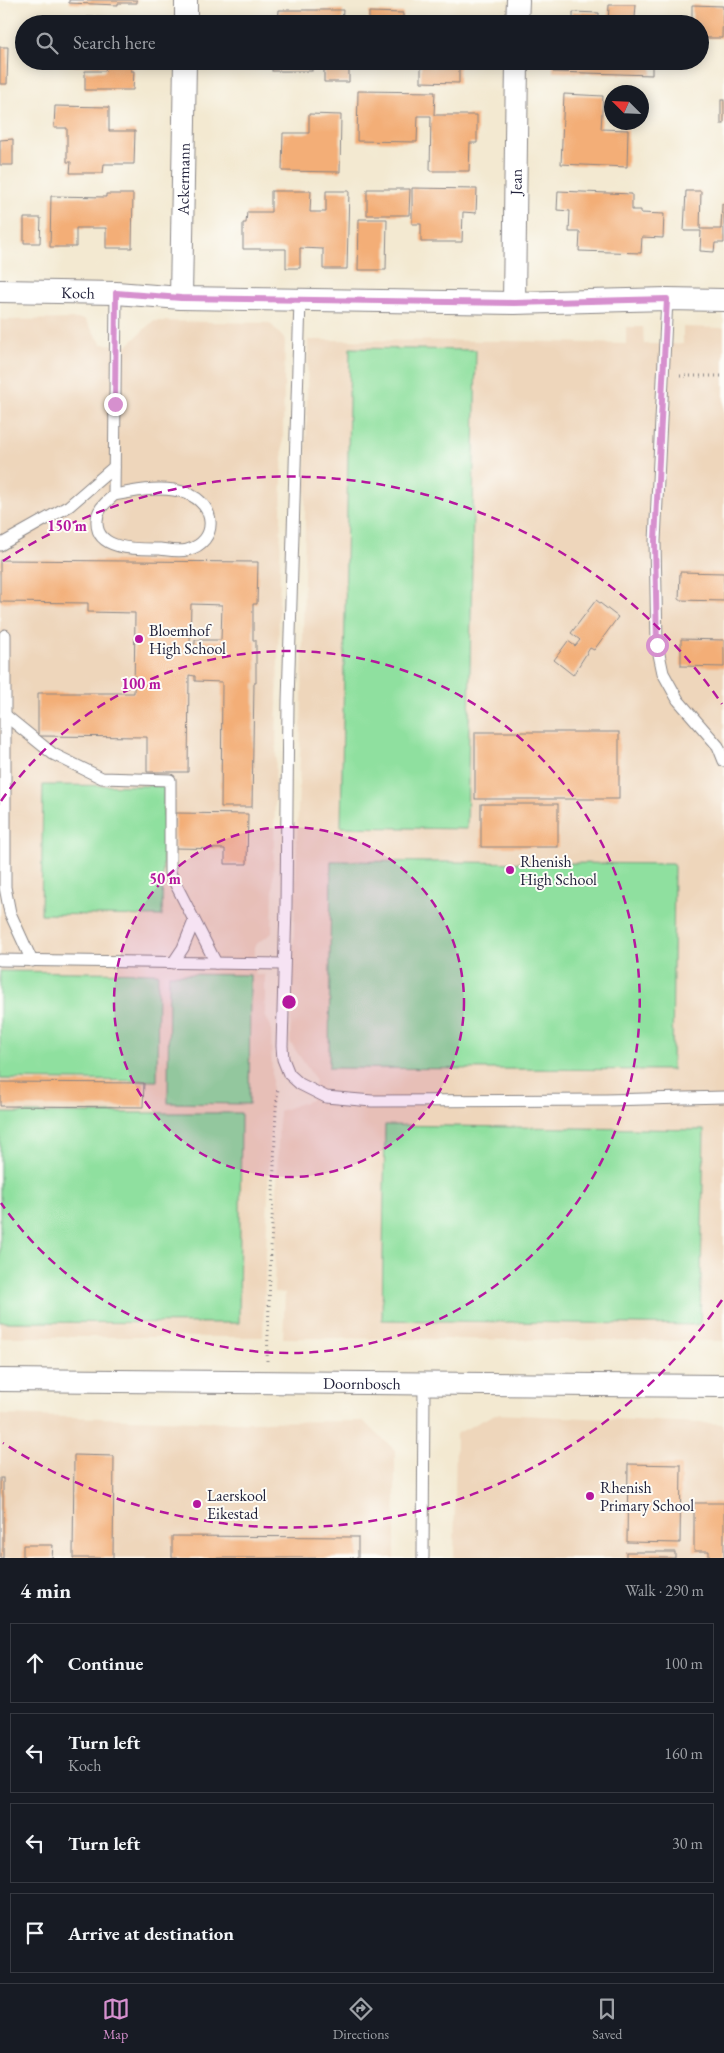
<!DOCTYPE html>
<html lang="en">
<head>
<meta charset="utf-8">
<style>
	body { margin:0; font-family:"EB Garamond",serif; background:#242831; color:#f1f3f6 }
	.compass { position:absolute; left:604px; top:85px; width:45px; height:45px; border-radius:50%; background:#171b24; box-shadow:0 2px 12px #0003; rotate:294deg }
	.stop { position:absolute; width:15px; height:15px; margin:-11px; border:4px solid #d690ce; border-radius:50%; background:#fff }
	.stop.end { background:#d690ce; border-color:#fff; box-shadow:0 1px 5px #0008 }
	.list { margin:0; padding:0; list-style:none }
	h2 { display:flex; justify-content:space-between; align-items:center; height:65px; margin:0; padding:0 20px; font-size:21px }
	h2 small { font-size:16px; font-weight:400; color:#9ea1a6 }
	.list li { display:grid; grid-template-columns:32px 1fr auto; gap:15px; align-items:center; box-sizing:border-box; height:80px; margin:0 10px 10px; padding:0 10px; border:1px solid #363941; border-radius:0px }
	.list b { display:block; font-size:19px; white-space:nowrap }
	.list p { margin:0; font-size:16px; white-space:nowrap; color:#9ea1a6 }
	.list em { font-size:16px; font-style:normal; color:#9ea1a6 }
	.icon { flex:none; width:28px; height:28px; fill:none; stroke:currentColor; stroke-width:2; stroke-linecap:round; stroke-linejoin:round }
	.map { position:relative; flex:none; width:724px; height:1558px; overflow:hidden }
	.search { position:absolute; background:#171b24; box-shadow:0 2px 12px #0003; left:15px; right:15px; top:15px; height:55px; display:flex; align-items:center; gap:12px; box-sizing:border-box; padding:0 18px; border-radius:28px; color:#9ea1a6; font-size:19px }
	.sheet { height:425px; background:#171b24 }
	nav { display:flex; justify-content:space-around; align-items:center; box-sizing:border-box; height:70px; border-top:1px solid #363941; background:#171b24; font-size:14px; color:#9ea1a6 }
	nav a { display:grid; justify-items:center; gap:2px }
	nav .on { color:#d690ce }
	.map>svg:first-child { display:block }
	.built { fill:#eed6bb }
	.green { fill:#8fe09f; stroke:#58816d }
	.building { fill:#f3ae77; fill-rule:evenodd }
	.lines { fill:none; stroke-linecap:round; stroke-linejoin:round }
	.service-casing { stroke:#8a8686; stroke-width:13 }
	.minor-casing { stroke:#8a8686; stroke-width:24 }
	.path { stroke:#8a8686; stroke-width:3; stroke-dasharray:1 4; stroke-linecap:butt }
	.service { stroke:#fff; stroke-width:11 }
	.minor { stroke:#fff; stroke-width:22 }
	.route { stroke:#d690ce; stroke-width:6 }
	.ring { fill:none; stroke:#b5179e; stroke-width:2.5; stroke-dasharray:9 6 }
	.poi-dot { fill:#b5179e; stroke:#fdfcf7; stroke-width:2 }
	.labels { text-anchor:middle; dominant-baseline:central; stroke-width:4; stroke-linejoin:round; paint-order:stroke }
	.street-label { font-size:16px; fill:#22223b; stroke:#fdfcf7 }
	.poi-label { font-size:16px; fill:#22223b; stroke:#fdfcf7; text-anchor:start }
	.centre { fill:#b5179e; stroke:#fdfcf7; stroke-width:2.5 }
	.ring-label { font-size:15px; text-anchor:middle; font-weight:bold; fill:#b5179e; stroke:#fdfcf7; stroke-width:4; stroke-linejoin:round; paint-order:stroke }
</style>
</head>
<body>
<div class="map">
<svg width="724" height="1558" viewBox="0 0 724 1558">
	<rect width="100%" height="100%" fill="#fdfcf7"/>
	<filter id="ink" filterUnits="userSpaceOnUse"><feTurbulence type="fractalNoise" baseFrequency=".02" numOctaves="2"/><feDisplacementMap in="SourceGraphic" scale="10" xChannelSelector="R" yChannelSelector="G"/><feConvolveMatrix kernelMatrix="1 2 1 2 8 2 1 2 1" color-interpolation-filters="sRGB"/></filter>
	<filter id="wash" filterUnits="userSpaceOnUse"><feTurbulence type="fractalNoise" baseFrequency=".0096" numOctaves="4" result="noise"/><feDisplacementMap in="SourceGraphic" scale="20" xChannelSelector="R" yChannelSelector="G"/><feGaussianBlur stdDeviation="1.12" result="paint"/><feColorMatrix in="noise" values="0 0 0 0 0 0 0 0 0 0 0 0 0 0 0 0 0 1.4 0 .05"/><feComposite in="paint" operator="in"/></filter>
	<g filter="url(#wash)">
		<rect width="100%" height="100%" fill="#f3e9d1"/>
		<g class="built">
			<path d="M84 319 102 344 128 345 153 321 270 323 285 340 272 933 255 945V975H265V1016L271 1026 272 1081 263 1337H0V320Z"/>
			<path d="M626 327H643L644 344H683V327L724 328V1341L283 1338 285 1293 274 1292 279 1111 311 1100 315 1079 290 1042 302 697 308 340 515 341 626 344Z"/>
			<path d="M495 1414 724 1424V1558H454L456 1434Z"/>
			<path d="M0 1415 232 1422 363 1421 395 1450V1558H0Z"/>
		</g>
		<g class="green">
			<path d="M350 348 476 350 467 829 341 827Z"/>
			<path d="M43 785 164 786 162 916 41 914Z"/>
			<path d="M331 861 674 864 672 1070 329 1068Z"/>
			<path d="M0 971 158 973 157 1081 0 1079Z"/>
			<path d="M169 974 250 975 249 1104 168 1103Z"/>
			<path d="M0 1113H241L239 1323 0 1322Z"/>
			<path d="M385 1125 704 1130 700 1325 382 1320Z"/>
		</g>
		<g id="blocks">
			<g class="building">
				<path d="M69 0H137V3H118V5L69 3Z"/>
				<path d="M609 5H636L635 18H646V24H608Z"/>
				<path d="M692 5 723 6 722 38H700V24H692Z"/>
				<path d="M279 10H343L342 24H278Z"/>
				<path d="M369 12 403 13V24H369Z"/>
				<path d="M573 12 599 13V24H573Z"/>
				<path d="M87 17 127 18V24H87Z"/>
				<path d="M0 47H8L7 84H0Z"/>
				<path d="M74 61H136V67H131V71H134L133 90H85V71H105L106 66H74Z"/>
				<rect x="272" y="61" width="40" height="10"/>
				<path d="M335 61H349V82H324V67H335Z"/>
				<path d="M421 61H459V83L421 82Z"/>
				<path d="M553 61H652V75L553 72Z"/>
				<path d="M358 91 435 92 434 115H477V143H470L469 171H430L431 116H418L417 142 357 141Z"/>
				<path d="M564 94 603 96 601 129 628 130 627 167 561 164Z"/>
				<rect x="721" y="100" width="3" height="24"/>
				<path d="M55 106 109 107V131H135L134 164H104L103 173H70L71 162H67V128H54Z"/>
				<path d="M309 114 341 115 340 172 282 171 283 133H309Z"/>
				<path d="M13 139V165H0V140Z"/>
				<path d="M412 188 477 189 476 213 463 212 462 242H421V224H412Z"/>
				<path d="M367 189H410L409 215H367Z"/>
				<path d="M271 191H311L310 212H326V191H349L347 269H323V249L300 248V268H286V249H243V223H246L247 212H271Z"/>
				<path d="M558 191 632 194V210H641V213L664 214 663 238 642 237 641 253 579 251 580 232H569L570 211 557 210Z"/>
				<path d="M686 191H701L700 229H721L722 204H724V243H715L714 252 700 251 701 231H684Z"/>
				<path d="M106 194H133L132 248H106V228H76V247H50L51 196 106 197Z"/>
				<path d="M24 218H41L40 243H24Z"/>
				<path d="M359 219H387L386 270H358Z"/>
				<path d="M0 560 258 562 257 604H253V640H256V683H254L252 807H221L222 682 195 681V676L189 675 188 772H147V737L38 736V693H134L135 613 88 612V603L0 602ZM191 604 222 605 221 640H195V644H190Z"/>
				<path d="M680 572 724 573V601L679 600Z"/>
				<path d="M596 600 618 617 594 650 590 648 573 675 554 660 568 641 575 646 580 640 571 633Z"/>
				<path d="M681 639 724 640V667L681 666Z"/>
				<rect x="475" y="732" width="144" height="67"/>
				<rect x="481" y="804" width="77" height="43"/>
				<path d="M176 813 248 814 247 864H225V849L175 848Z"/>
				<path d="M0 1082 144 1083 143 1107 0 1106Z"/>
				<path d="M74 1455 114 1456 113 1558H73Z"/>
				<path d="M628 1464 681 1465 680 1543 627 1542Z"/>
				<rect x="0" y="1478" width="3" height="80"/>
				<path d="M694 1503H724V1558H709V1551H694Z"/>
				<path d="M172 1536 358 1537V1558H172Z"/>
				<path d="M23 1545H53L52 1558H23Z"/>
				<rect x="626" y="1552" width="49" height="6"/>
			</g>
		</g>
	</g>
	<g filter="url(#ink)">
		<use href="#blocks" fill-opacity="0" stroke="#8a8686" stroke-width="1"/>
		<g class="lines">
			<g class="service-casing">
				<g id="service">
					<path d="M667 299 655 541 657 645 663 673 678 700 718 746 724 761"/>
					<path d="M300 300 288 701 286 906 282 1046 283 1059 289 1074 300 1084 326 1097 372 1101 606 1100 724 1097"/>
					<path d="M114 495C136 491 163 485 186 493 217 504 219 542 187 550 179 552 168 550 160 549 140 549 97 551 97 523 96 510 105 503 114 495L116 293"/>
					<path d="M0 545 69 506 114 467"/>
					<path d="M5 635V887L10 913 32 961"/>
					<path d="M5 715 53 754 102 778 170 780V873L216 963"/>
					<path d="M0 960 283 964"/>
					<path d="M173 963 183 948 194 921"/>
					<path d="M423 1558 424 1383"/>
				</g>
			</g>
			<g class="minor-casing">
				<g id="minor">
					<path d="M186 24V0"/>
					<path d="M517 24 518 0"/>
					<path id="s1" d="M0 291 116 293 181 298 514 303 667 299 724 300"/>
					<path id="s2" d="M181 298 185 61"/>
					<path id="s3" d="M514 303 517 61"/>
					<path id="s4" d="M0 1380 724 1386"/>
				</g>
			</g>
			<g class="path">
				<path d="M680 376H724"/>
				<path d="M267 1361 276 1109 278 1088"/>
			</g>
			<use href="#service" class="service"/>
			<use href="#minor" class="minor"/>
		</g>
	</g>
	<g class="lines" filter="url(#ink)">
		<path class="route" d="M115 404 116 293 181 298 514 303 667 299 655 541 657 645"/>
	</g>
	<circle cx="289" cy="1002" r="175" fill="#b5179e" fill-opacity=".12"/>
	<g class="ring">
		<circle cx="289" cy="1002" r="175"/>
		<path d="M1 801A351 351 0 1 1 1 1203"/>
		<path d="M722 1300A526 526 0 0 1 3 1443M3 561A526 526 0 0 1 722 704"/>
	</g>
	<g class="poi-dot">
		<circle cx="139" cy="639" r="5"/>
		<circle cx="510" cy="870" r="5"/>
		<circle cx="590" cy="1496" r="5"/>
		<circle cx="197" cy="1504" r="5"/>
	</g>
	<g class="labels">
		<g class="street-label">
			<text stroke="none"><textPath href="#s2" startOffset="119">Ackermann</textPath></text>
			<text stroke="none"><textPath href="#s3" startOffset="121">Jean</textPath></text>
			<text stroke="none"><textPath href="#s1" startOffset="78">Koch</textPath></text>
			<text stroke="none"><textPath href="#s4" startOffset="362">Doornbosch</textPath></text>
		</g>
		<g class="poi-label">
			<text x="149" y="630">Bloemhof<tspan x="149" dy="18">High School</tspan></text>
			<text x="520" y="861">Rhenish<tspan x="520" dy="18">High School</tspan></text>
			<text x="600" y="1487">Rhenish<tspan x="600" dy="18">Primary School</tspan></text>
			<text x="207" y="1495">Laerskool<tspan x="207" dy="18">Eikestad</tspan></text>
		</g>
	</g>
	<circle cx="289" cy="1002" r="8" class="centre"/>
	<g class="ring-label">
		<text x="67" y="531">150 m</text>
		<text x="141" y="689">100 m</text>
		<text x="165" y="884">50 m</text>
	</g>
</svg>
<svg class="compass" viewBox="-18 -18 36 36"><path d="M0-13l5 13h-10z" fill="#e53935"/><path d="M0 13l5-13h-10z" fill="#9ea1a6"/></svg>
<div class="stop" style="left:657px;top:645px"></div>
<div class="stop end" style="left:115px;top:404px"></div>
<div class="search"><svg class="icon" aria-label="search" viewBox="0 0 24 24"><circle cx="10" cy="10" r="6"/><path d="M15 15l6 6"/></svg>Search here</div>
</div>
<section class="sheet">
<h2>4 min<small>Walk · 290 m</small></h2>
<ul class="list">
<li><svg class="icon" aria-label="ahead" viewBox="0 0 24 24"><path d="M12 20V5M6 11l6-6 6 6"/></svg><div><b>Continue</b></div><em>100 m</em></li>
<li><svg class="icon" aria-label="left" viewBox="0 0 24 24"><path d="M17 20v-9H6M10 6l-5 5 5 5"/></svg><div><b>Turn left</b><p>Koch</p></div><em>160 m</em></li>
<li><svg class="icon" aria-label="left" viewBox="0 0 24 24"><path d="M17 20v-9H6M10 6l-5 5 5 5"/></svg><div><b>Turn left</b></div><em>30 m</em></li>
<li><svg class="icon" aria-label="arrive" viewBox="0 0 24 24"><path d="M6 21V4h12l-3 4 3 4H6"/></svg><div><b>Arrive at destination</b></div></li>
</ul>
</section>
<nav>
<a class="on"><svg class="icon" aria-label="map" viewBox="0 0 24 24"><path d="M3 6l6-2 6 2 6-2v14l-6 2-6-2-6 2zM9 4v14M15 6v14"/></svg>Map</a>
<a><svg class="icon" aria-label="directions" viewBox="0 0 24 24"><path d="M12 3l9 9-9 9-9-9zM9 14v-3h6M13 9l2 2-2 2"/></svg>Directions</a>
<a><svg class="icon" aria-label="saved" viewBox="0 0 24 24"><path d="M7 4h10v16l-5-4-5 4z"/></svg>Saved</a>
</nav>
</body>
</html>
